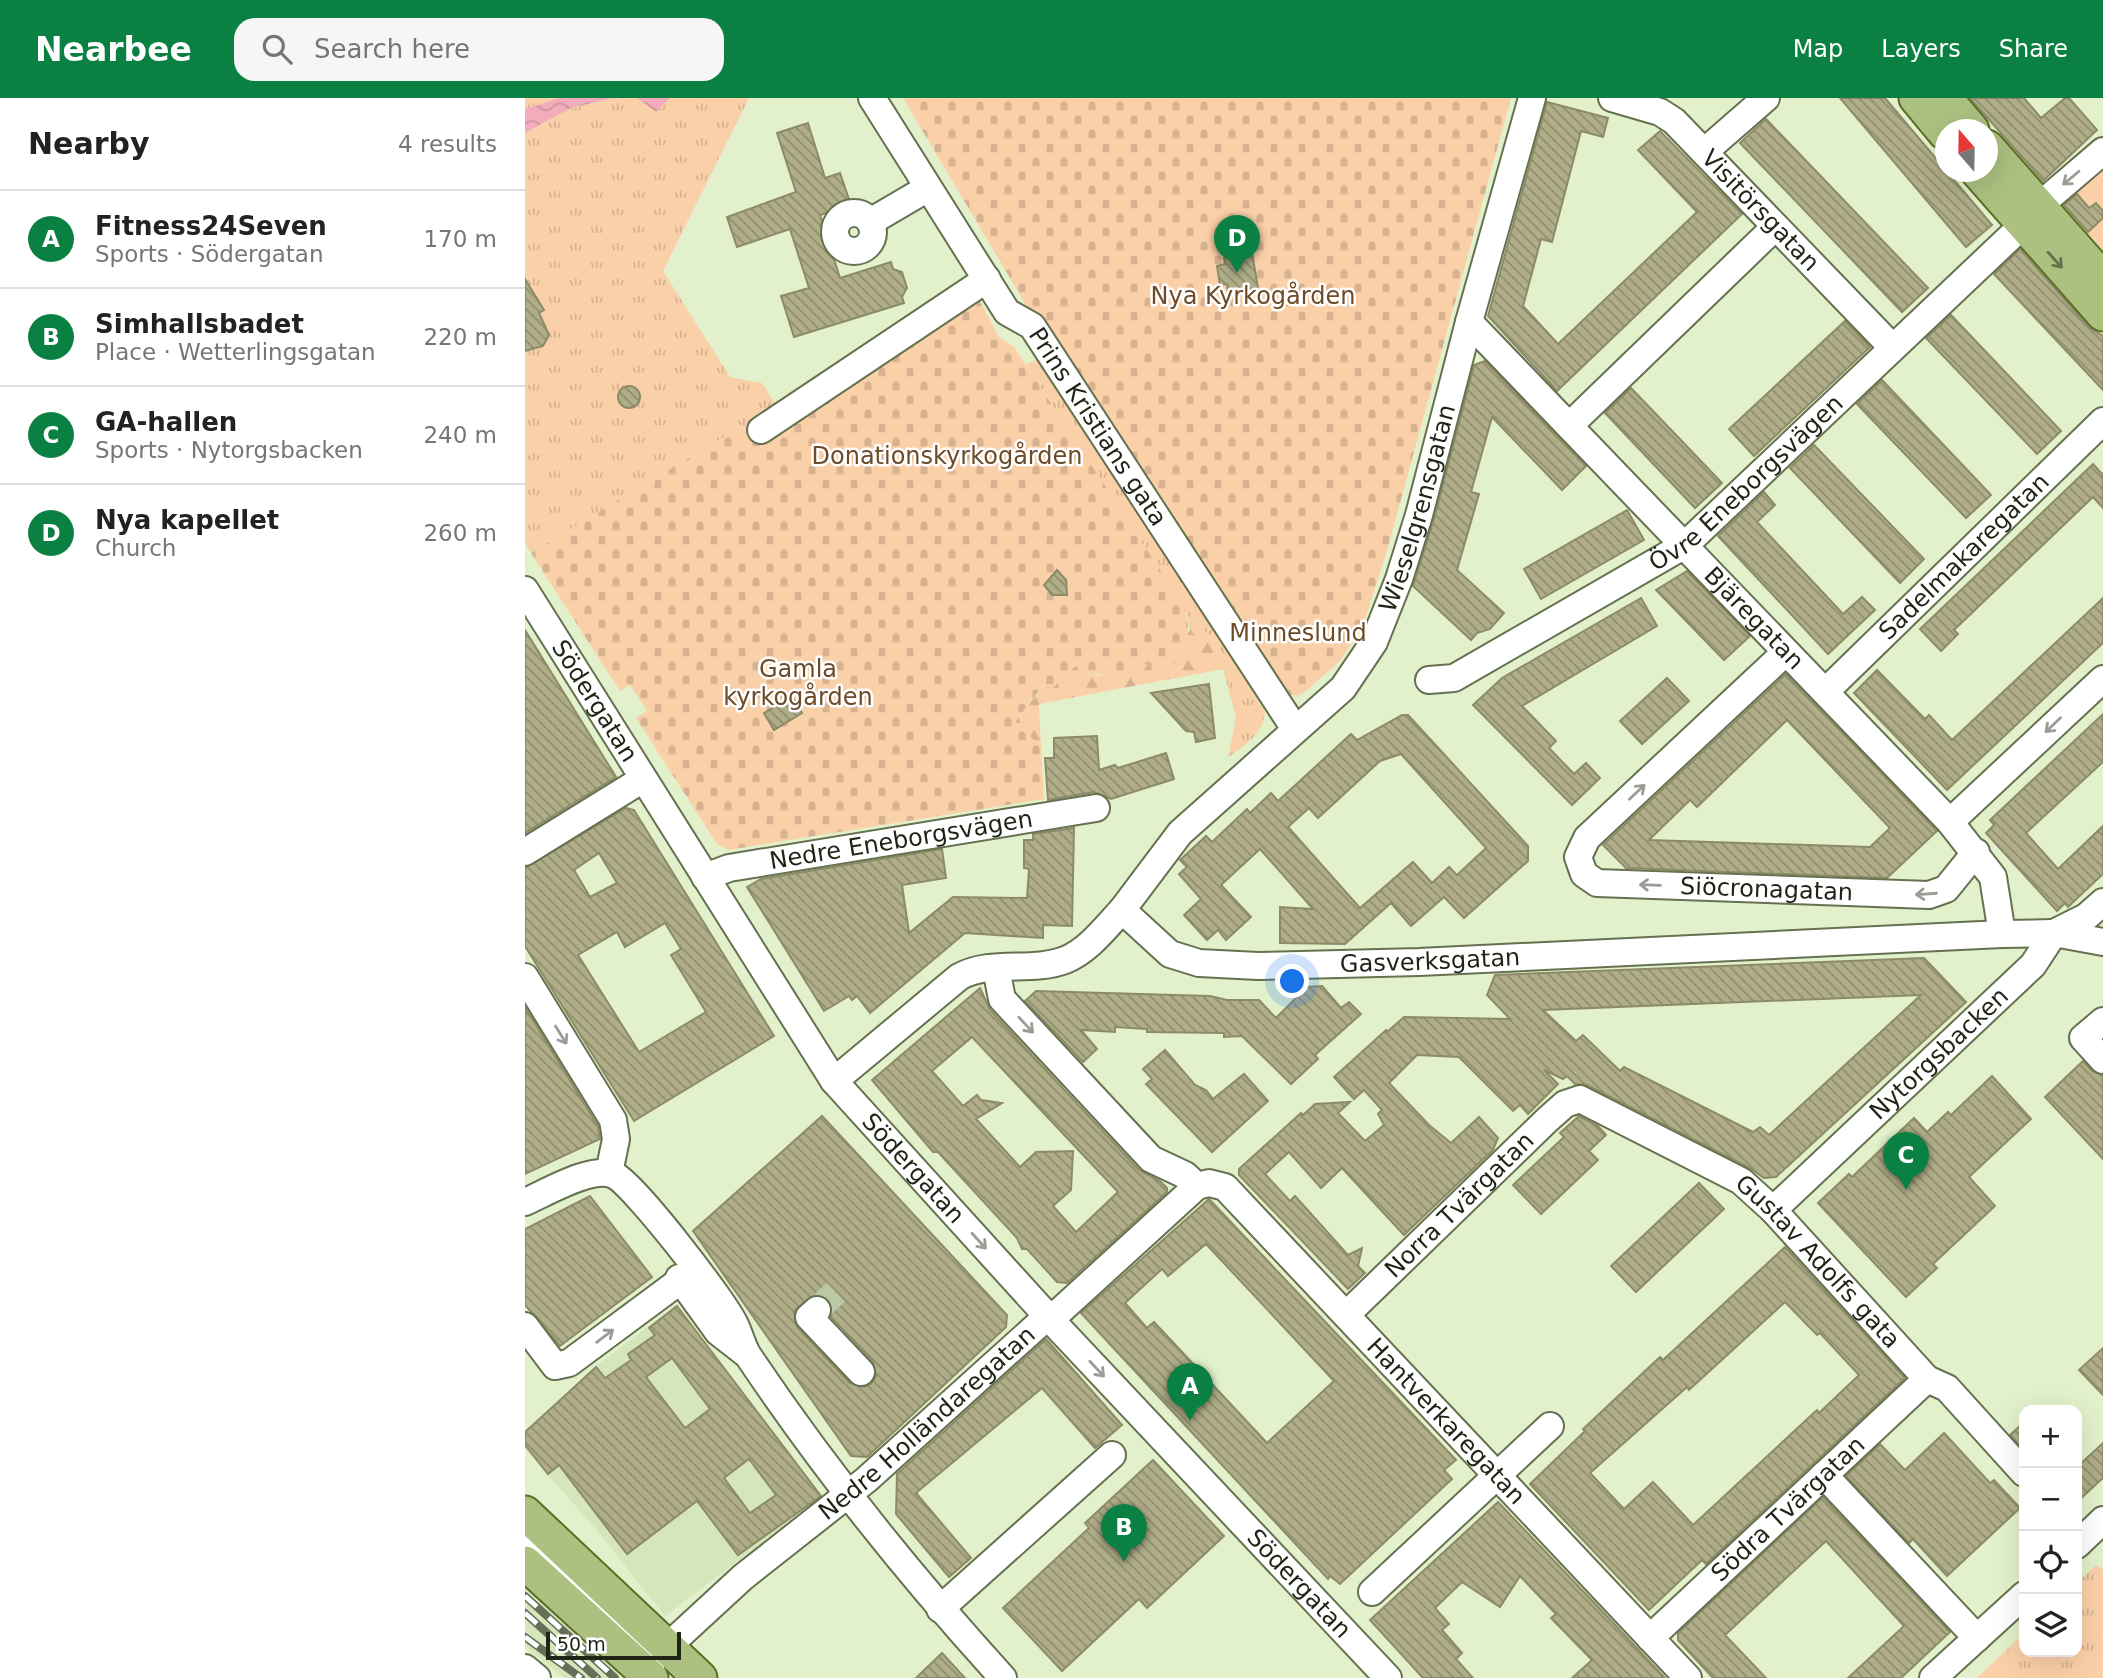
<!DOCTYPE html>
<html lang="en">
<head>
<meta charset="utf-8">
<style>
	body { margin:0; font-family:"DejaVu Sans",sans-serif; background:#f6f6f6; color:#222 }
	.controls { position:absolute; right:21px; bottom:21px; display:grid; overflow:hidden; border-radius:14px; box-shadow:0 7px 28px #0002 }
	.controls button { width:63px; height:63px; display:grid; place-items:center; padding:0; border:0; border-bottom:2px solid #e0e0e0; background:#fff; color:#222; font:35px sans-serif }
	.compass { position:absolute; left:1410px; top:21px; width:63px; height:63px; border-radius:50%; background:#fff; box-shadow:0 7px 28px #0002; rotate:340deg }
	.scale { position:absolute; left:21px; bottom:18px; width:135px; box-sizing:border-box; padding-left:7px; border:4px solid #1f2416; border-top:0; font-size:19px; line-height:24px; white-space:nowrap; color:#1f2416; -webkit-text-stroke:5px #fff; paint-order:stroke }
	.you { position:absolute; left:768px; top:884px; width:24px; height:24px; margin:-18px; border:5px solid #fff; border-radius:50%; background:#1a73e8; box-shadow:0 0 0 10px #1a73e833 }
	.badge { display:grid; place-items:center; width:46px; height:46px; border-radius:50%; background:#0b8043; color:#fff; font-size:23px; font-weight:700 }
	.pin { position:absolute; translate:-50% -58px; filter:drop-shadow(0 2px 4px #0008) }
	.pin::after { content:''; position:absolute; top:37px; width:24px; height:21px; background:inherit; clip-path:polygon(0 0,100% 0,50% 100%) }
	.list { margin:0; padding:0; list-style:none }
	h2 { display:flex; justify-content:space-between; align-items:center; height:91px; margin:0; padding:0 28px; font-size:30px }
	h2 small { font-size:23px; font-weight:400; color:#767676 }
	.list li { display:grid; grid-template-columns:46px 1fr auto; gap:21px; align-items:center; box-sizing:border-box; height:98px; padding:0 28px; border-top:2px solid #e0e0e0 }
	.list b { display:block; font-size:26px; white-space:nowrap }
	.list p { margin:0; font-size:23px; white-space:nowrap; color:#767676 }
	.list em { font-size:23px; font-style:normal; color:#767676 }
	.icon { flex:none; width:38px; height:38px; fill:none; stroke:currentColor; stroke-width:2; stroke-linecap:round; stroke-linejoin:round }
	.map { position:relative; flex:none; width:1578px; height:1580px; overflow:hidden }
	header { display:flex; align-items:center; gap:42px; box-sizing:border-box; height:98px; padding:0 35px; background:#0b8043; color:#fff }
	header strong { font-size:33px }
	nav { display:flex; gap:38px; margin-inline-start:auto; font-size:24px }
	.search { width:490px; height:63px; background:#f6f6f6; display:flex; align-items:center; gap:18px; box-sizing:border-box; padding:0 24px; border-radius:21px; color:#767676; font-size:26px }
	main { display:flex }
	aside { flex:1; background:#fff }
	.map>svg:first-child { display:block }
	.built { fill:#d5e6ba }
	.grass { fill:url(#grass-tufts) }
	.forest { fill:url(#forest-firs) }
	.cemetery { fill:url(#cemetery-stones) }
	.water { fill:url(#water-waves) }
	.building { fill:url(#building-back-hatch); stroke:#8d8b67; stroke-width:2; fill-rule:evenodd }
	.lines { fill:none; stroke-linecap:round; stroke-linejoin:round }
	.minor-tunnel { stroke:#bbc8a7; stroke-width:26; stroke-dasharray:26 13; stroke-linecap:butt }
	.minor-casing { stroke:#657150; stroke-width:30 }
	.major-casing { stroke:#576e24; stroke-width:37 }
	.minor { stroke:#fff; stroke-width:26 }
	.major { stroke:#acc080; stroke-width:33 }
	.rail-casing { stroke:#666e58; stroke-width:8 }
	.rail { stroke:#fff; stroke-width:5; stroke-dasharray:16; stroke-linecap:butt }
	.oneway { stroke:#9a9c96 }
	.oneway2 { stroke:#66724b }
	.labels { text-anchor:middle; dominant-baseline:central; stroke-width:5; stroke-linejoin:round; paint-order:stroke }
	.street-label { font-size:24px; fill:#1f2416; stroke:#fff }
	.park-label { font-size:24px; fill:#6d4b28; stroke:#fff }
</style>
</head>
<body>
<header>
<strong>Nearbee</strong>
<div class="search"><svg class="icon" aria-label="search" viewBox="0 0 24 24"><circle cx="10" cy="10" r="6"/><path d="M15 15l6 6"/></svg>Search here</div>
<nav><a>Map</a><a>Layers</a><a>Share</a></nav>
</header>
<main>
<aside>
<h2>Nearby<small>4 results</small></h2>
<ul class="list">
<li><span class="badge">A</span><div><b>Fitness24Seven</b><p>Sports · Södergatan</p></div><em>170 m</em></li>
<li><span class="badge">B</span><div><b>Simhallsbadet</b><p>Place · Wetterlingsgatan</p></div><em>220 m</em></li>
<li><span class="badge">C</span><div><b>GA-hallen</b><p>Sports · Nytorgsbacken</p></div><em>240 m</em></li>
<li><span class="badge">D</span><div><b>Nya kapellet</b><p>Church</p></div><em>260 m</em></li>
</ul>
</aside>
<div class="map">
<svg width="1578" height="1580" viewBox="0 0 1578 1580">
	<defs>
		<pattern id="grass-tufts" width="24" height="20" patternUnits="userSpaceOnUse" patternTransform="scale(1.75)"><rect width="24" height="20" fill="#fad0a8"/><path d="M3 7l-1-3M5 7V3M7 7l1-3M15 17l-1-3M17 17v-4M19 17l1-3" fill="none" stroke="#d6b290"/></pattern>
		<pattern id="forest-firs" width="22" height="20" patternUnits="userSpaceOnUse" patternTransform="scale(1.75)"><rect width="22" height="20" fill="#fad0a8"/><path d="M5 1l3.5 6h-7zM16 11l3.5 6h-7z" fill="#d6b290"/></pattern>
		<pattern id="cemetery-stones" width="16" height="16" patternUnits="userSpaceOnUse" patternTransform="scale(1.75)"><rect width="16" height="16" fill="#fad0a8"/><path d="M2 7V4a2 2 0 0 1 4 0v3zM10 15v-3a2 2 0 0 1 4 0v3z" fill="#d6b290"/></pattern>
		<pattern id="water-waves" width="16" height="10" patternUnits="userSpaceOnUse" patternTransform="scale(1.75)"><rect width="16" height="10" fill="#f2acbb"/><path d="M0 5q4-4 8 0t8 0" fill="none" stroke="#cf94a0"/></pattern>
		<pattern id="building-back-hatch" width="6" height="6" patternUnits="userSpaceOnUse" patternTransform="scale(1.75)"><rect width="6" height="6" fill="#b0ae88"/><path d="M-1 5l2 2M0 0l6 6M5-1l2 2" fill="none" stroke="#8f8d6e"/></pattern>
	</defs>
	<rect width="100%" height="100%" fill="#e2f1cb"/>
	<g class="built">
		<path d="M151 1207 297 1399 140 1518 70 1430 0 1351V1333L71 1268Z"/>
		<path d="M0 1483 97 1574 90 1580H39L0 1548Z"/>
	</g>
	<g class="grass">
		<path d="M0 0H34L0 11Z"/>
		<path d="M88 0H112L131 14 145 0H224L138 173 205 279 237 285 263 325 235 337 223 347 209 333 6 455 0 445V35L46 10Z"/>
		<path d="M1578 62V153L1533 101Z"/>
		<path d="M512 261 683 519 740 614C739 636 719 647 703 660L711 619 698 571 686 539 662 517 501 267Z"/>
		<path d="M1571 1467 1578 1471V1580H1452L1499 1535V1554H1552V1485Z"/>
	</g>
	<path class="forest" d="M662 517 686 539 698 571 514 606 516 649 490 624 520 586 526 591 551 567 574 578 622 565 634 579 665 532Z"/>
	<g class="cemetery">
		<path d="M378 0H986L861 456 838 527 815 563 780 594 773 598 754 594 504 212Z"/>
		<path d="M452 198 474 239 489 249 656 504C671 535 661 558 634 579L622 565C599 582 575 580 551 568L526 591 519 586 490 624 516 649 519 701 203 752 192 746 111 620 122 613 105 587 95 593 6 455 210 332 223 347 235 337Z"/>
	</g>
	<g class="water">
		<path d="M34 0H88L46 10 0 35V11Z"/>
		<path d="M112 0H145L131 14Z"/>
	</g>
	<g class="building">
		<path d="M1315 0H1360L1467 127 1441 149Z"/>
		<path d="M1445 0H1499L1516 20 1540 0H1544L1572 32 1518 83Z"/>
		<path d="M1022 4 1083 20 1078 39 1056 33 1027 144 1016 141 998 208 1033 246 1172 114 1113 52 1135 33 1217 116 1032 293 963 218Z"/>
		<path d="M1241 21 1403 190 1377 214 1215 45Z"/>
		<path d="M283 25 300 80 315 75 326 107 295 117 315 180 366 164 368 171 377 174 382 190 377 199 379 205 269 239 256 198 284 190 265 131 212 149 202 119 271 94 252 35Z"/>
		<path d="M1552 96 1564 110 1571 105 1578 113V120L1563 134 1539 107Z"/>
		<path d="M1495 151 1564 229 1578 238V292L1469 176Z"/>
		<path d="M727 155 733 190 703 195 702 186 695 187 692 168 700 166 699 160Z"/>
		<path d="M0 181 19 212 14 215 24 237 18 248 0 253Z"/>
		<path d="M1426 217 1536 333 1512 356 1401 240Z"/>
		<path d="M1320 223 1345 249 1229 358 1204 331Z"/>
		<path d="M960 263 1061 368 1037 392 967 319 946 394 954 396 932 472 979 515 965 531 952 535 946 542 888 488 909 421 949 267Z"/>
		<path d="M1357 282 1466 397 1441 420 1332 306Z"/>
		<circle cx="104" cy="299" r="11"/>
		<path d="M1106 290 1197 385 1170 410 1080 315Z"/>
		<path d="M1289 347 1399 461 1375 485 1265 370Z"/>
		<path d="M1568 366 1578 377V410L1568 399 1429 532 1433 536 1416 553 1395 531Z"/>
		<path d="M1239 394 1250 407 1232 424 1318 516 1337 499 1350 512 1303 556 1193 438Z"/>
		<path d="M1102 412 1119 442 1016 501 999 471Z"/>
		<path d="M532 472 541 482 542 497H527L519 487Z"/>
		<path d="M1162 473 1225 538 1199 562 1131 492Z"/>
		<path d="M1116 500 1132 528 997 608 1031 643 1024 650 1049 676 1061 665 1075 680 1047 707 948 607 977 580Z"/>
		<path d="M1578 500V545L1422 692 1329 595 1352 572 1400 621 1404 617 1427 642Z"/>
		<path d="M0 532 91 679 0 735Z"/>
		<path d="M1261 576 1412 733 1362 780 1101 770 1078 747ZM1262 622 1365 730 1345 749 1124 742 1165 702 1172 709Z"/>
		<path d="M1142 580 1164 603 1117 646 1095 623Z"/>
		<path d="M684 586 690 640 671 644 669 634 661 633 626 595Z"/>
		<path d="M267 598 277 615 249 632 239 615Z"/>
		<path d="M1578 616V664L1501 735 1533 771 1578 728V776L1543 809 1540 805 1532 813 1461 735 1469 727 1465 722Z"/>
		<path d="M877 617H883L917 654 1003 748V763L939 820 919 799 886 828 866 805 820 846 755 845V809L788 811 735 751 696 787 726 819 701 842 693 832 682 842 659 817 676 801 654 776 662 769 655 762 681 738 687 744 722 711 725 715 746 695 753 703 826 636 832 642ZM876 656 961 750 932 777 924 769 907 785 888 764 835 810 763 729 784 710 793 720 855 663Z"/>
		<path d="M572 638 574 672 590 667 593 670 641 655 649 681 586 701 569 694 523 702 520 660H529V640Z"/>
		<path d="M101 710 109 712 249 938 109 1023 0 848V770ZM74 755 92 785 65 799 49 772ZM140 825 156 851 146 857 181 914 114 954 53 857 92 834 100 849Z"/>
		<path d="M549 730 547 828 518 827V840L440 835 345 915 332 898 327 902 324 898 299 913 222 789 236 781 417 751 421 780 377 787 384 835 428 799 502 800 504 771 499 770V742H508V736Z"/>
		<path d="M1399 860 1441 904 1251 1079 1239 1080 1223 1069 1062 987 1050 986 1042 978 1038 981 1019 972 1033 986 1003 1016 995 1007 988 1013 934 959 892 957 864 985 904 1027 926 1045 954 1019 973 1040 968 1052 879 1137 817 1070 796 1090 764 1054 740 1076 765 1103 770 1098 823 1157 837 1150 833 1168 840 1175 823 1191 714 1077V1071L776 1015 778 1017 790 1006 825 1004 813 1015 840 1043 859 1027 853 1016 857 1012 839 992 829 1001 809 979 861 932 862 934 879 919 985 921 962 897 970 877ZM1396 897 1244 1037 1235 1029 1228 1034 1099 969 1095 973 1058 937 1051 943 1018 912Z"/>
		<path d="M797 888 816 910 824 904 836 916 790 957 793 961 766 986 717 938 699 939V935L622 934V931L590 929V934L556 932 572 951 558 964 500 903 511 893 685 898 702 902H734L751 920 782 889Z"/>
		<path d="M455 890 465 912 614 1072 635 1083 642 1090V1094L542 1185 532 1184 502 1151H497L492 1140 413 1054H408L347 982ZM447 939 593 1094 551 1134 528 1108 546 1092 548 1053 511 1054 495 1069 451 1021 477 1005 456 1002 452 997 438 1008 407 973Z"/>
		<path d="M0 909 73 1028 75 1041 0 1076Z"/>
		<path d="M640 952 670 987 681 992 688 1001 719 976 743 1003 687 1054 621 986 627 981 618 971Z"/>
		<path d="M1558 963 1567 973 1578 977V1061L1520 999Z"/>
		<path d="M1467 978 1506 1021 1444 1079 1470 1108 1408 1166 1412 1170 1381 1199 1293 1105 1324 1076 1327 1079 1389 1020 1402 1034 1423 1014 1426 1017Z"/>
		<path d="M297 1018 482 1217 481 1229 342 1359 326 1358 168 1133ZM290 1197 304 1202 307 1210 306 1219 348 1264 351 1278 346 1286 339 1289 325 1285 272 1229 269 1213Z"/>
		<path d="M1054 1018 1073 1028 1081 1037 1064 1053 1073 1062 1016 1116 988 1087 1039 1039 1035 1035Z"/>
		<path d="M1174 1085 1199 1111 1111 1194 1086 1168Z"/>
		<path d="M65 1098 127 1179 35 1248 0 1207V1131Z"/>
		<path d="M684 1101 931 1362 919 1372 927 1381 815 1486 805 1478 803 1481 556 1215ZM681 1146 809 1283 742 1345 629 1224 622 1230 600 1205 637 1171 643 1178Z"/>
		<path d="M1260 1149 1380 1280 1181 1466 1177 1462 1124 1512 1005 1386 1060 1333 1058 1331 1135 1259 1138 1262ZM1260 1204 1292 1237 1295 1235 1334 1277 1294 1315 1292 1312 1168 1427 1128 1384 1099 1411 1065 1375 1162 1289 1164 1292Z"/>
		<path d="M152 1208 296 1398 213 1457 172 1403 102 1456 34 1367 23 1376 0 1347V1334L57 1282 71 1269 80 1280 106 1262 103 1256 130 1237 124 1230ZM147 1260 185 1311 160 1330 121 1279ZM224 1361 251 1397 225 1415 199 1380Z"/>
		<path d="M521 1241 597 1327 570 1350 517 1290 391 1395 446 1460 424 1479 371 1416 372 1376Z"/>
		<path d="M1578 1250V1297L1554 1272Z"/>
		<path d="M1499 1324V1352L1485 1337Z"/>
		<path d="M1419 1335 1465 1385 1469 1382 1495 1410 1422 1478 1388 1441 1384 1445 1321 1378 1355 1346 1380 1372Z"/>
		<path d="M1578 1345V1380L1552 1404V1369Z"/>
		<path d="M628 1362 699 1438 622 1510 614 1501 537 1573 478 1510 564 1430 560 1425Z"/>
		<path d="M1298 1399 1425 1534 1376 1580H1323L1379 1528 1301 1443 1200 1537 1241 1580H1188L1153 1542V1535Z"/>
		<path d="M973 1404 1078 1514 1140 1580H1047L1067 1562 1026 1520 1031 1516 995 1478 975 1509 937 1484 910 1510 924 1526 917 1532 937 1555 931 1561 948 1580H898L845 1522Z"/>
		<path d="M417 1555 440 1580H391Z"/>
	</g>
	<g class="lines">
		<path class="minor-tunnel" d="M292 1212 314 1191"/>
		<g class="minor-casing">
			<g id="minor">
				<path id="s1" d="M347 0 482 214 507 228 770 631"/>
				<path id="s2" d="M1087 0 1135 14 1149 23 1367 249"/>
				<path d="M1179 54 1241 0"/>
				<path d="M1514 108 1578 53"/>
				<circle cx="329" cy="134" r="19"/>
				<path d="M345 124 403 90"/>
				<path id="s3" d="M944 224 1425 724 1468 779 1477 836"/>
				<path d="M1045 327 1250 129"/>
				<path d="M236 332 462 181"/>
				<path id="s4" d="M0 492 309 983 525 1221 863 1580"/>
				<path id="s5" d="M1261 554 1062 740 1053 759 1059 776 1072 785 1404 797 1421 791 1451 754"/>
				<path id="s6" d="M904 582 929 580 1160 447 1498 127"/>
				<path id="s7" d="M1300 594 1578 323"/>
				<path d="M1425 724 1578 581"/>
				<path d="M0 754 118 681"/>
				<path id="s8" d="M180 779 204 770 571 710"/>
				<path id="s9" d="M597 812 655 735 818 590 849 544 874 481 894 417 944 224 1007 0"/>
				<path d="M471 870 477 901 626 1061 660 1077 672 1088"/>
				<path d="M0 879 88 1022 91 1041 84 1075"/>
				<path d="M1578 923 1558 940 1578 962"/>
				<path id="s10" d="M309 983 434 879C466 861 506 875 540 862 563 853 581 829 597 812L645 856 674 865 733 868 894 864 1477 836 1529 835 1578 844"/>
				<path d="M0 1104C21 1095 67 1067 89 1077 109 1086 198 1202 209 1225 215 1236 217 1249 224 1259 300 1372 386 1479 478 1580"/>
				<path id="s11" d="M1248 1112 1508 867 1529 835 1561 819 1578 804"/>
				<path d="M154 1180 193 1234 220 1255"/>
				<path d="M292 1212 284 1219 336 1274"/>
				<path id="s12" d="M821 1217 1022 1022 1040 1006 1055 1001 1216 1083 1248 1112 1402 1281 1422 1290 1499 1375"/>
				<path d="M0 1228 30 1268 44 1265 156 1182"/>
				<path d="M1299 1377 1452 1540"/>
				<path id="s13" d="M0 1441 129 1561 218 1479 341 1382 515 1225 535 1213 672 1088 684 1085 700 1089 1163 1580"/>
				<path d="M1552 1447 1578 1422"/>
				<path d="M847 1494 1025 1328"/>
				<path d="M415 1511 587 1357"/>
				<path id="s14" d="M1125 1540 1402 1281"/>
				<path d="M0 1570 12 1580"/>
				<path d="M1408 1580 1499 1497"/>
			</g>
		</g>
		<g class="major-casing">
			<g id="major">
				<path d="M1391 0 1420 35"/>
				<path d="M1420 0 1447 32"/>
				<path d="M1462 49 1578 181"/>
				<path d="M1453 74 1578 216"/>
				<path d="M0 1415 175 1580"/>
				<path d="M0 1465 126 1580"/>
			</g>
		</g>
		<use href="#minor" class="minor"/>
		<use href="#major" class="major"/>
		<g class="rail-casing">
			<g id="rail">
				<path d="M0 1498 90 1580"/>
				<path d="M0 1515 72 1580"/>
				<path d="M0 1539 56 1580"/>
			</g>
		</g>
		<use href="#rail" class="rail"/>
	</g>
	<defs><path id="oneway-shaft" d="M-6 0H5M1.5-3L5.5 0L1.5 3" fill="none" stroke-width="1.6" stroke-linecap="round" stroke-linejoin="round" transform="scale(1.75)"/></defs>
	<g class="oneway">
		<use href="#oneway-shaft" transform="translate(1546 80) rotate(140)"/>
		<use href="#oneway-shaft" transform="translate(1528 627) rotate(136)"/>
		<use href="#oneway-shaft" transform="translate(1112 694) rotate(-43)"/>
		<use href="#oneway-shaft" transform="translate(1125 787) rotate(-178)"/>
		<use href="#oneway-shaft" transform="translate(1401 796) rotate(176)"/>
		<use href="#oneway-shaft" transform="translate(501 927) rotate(47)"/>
		<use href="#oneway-shaft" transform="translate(36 937) rotate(58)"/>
		<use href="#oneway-shaft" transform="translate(454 1143) rotate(48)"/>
		<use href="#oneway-shaft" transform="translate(80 1238) rotate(-37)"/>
		<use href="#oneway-shaft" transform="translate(572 1271) rotate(47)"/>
	</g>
	<use class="oneway2" href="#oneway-shaft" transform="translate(1530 162) rotate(48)"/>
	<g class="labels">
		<g class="street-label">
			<text stroke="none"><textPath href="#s2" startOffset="191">Visitörsgatan</textPath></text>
			<text stroke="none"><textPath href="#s1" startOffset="402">Prins Kristians gata</textPath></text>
			<text stroke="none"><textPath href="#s6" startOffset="378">Övre Eneborgsvägen</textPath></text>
			<text stroke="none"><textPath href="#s9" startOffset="511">Wieselgrensgatan</textPath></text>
			<text stroke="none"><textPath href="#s7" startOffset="194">Sadelmakaregatan</textPath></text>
			<text stroke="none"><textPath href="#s3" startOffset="411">Bjäregatan</textPath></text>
			<text stroke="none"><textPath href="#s4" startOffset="131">Södergatan</textPath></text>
			<text stroke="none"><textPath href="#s8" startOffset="200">Nedre Eneborgsvägen</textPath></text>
			<text stroke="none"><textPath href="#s5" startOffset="497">Siöcronagatan</textPath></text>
			<text stroke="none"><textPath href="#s10" startOffset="674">Gasverksgatan</textPath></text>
			<text stroke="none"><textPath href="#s11" startOffset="228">Nytorgsbacken</textPath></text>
			<text stroke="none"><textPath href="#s4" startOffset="698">Södergatan</textPath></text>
			<text stroke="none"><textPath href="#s12" startOffset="158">Norra Tvärgatan</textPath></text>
			<text stroke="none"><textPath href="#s12" startOffset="612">Gustav Adolfs gata</textPath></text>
			<text stroke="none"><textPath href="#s13" startOffset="1248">Hantverkaregatan</textPath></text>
			<text stroke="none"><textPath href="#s13" startOffset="537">Nedre Holländaregatan</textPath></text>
			<text stroke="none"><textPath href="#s14" startOffset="189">Södra Tvärgatan</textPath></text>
			<text stroke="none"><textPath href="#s4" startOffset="1265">Södergatan</textPath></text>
		</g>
		<g class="park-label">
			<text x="728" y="198">Nya Kyrkogården</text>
			<text x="422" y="358">Donationskyrkogården</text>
			<text x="773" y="535">Minneslund</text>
			<text x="273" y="571">Gamla<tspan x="273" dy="28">kyrkogården</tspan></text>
		</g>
	</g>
</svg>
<div class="controls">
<button>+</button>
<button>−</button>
<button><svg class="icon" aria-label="locate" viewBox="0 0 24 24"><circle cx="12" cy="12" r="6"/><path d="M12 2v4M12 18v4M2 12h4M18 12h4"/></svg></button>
<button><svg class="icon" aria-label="layers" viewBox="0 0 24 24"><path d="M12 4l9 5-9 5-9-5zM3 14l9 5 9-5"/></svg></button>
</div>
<svg class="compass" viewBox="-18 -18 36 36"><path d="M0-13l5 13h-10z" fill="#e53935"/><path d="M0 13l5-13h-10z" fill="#767676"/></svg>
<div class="scale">50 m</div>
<div class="you"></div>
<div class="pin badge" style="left:665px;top:1323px">A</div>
<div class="pin badge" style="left:599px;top:1464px">B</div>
<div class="pin badge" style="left:1381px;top:1092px">C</div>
<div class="pin badge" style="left:712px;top:175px">D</div>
</div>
</main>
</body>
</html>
